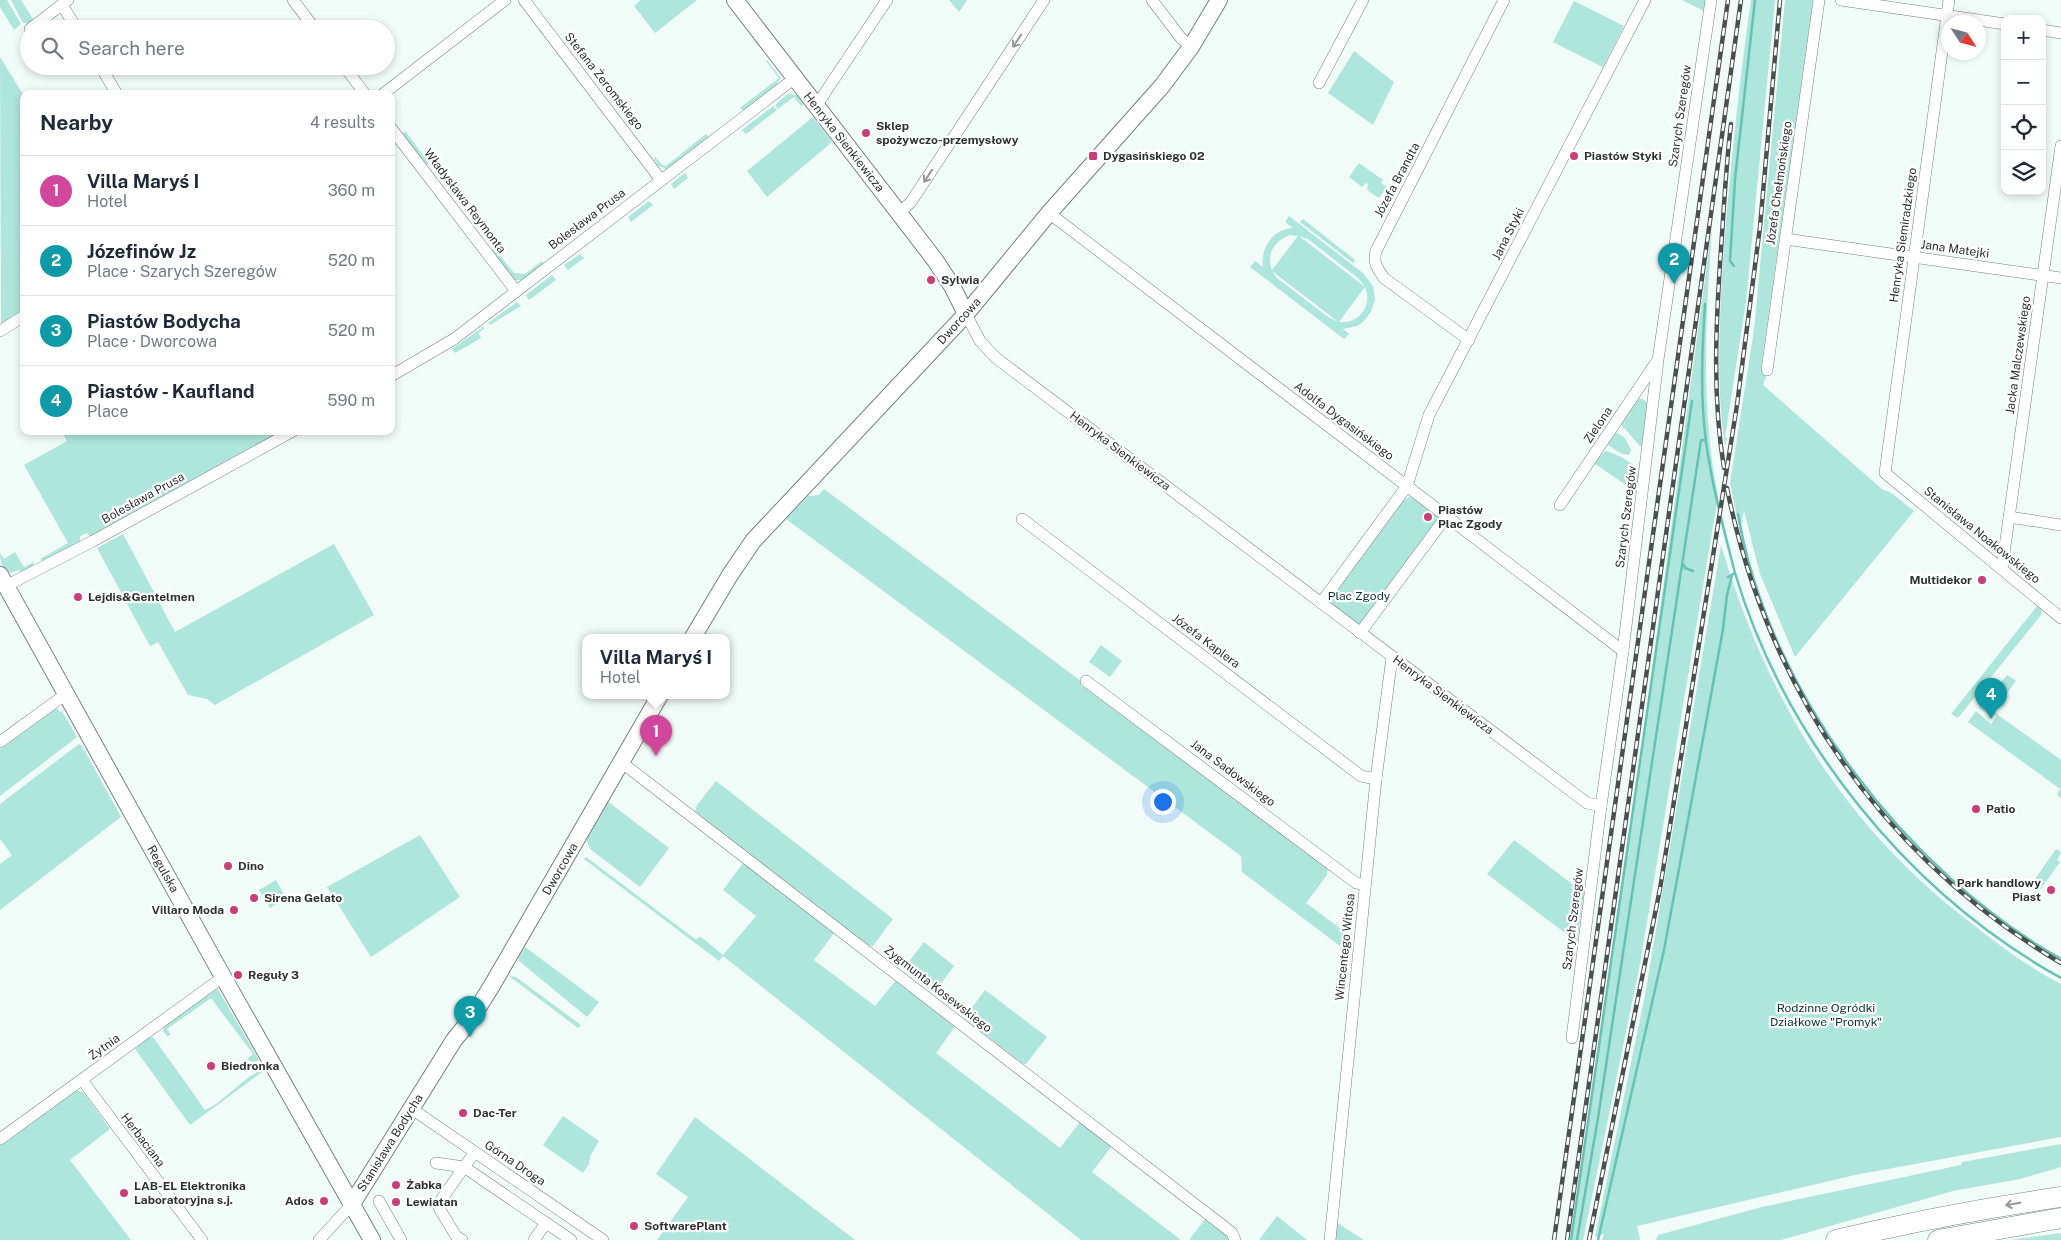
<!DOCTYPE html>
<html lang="en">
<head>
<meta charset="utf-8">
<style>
	body { margin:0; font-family:"Public Sans",sans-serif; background:#f6f6f7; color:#1f2937 }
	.controls { position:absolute; right:15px; top:15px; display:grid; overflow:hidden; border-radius:10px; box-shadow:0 2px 8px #0003 }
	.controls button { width:45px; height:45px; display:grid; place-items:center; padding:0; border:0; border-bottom:1px solid #e0e1e3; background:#fff; color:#1f2937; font:25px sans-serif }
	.compass { position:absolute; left:1941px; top:15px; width:45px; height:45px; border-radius:50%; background:#fff; box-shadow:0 2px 8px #0003; rotate:126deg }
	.you { position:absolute; left:1162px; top:801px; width:18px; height:18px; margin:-12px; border:4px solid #fff; border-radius:50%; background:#1a73e8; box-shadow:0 0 0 8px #1a73e833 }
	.badge { display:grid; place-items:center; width:32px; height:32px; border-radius:50%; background:#d93025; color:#fff; font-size:16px; font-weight:700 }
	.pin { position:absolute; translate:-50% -41px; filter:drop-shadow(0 1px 2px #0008) }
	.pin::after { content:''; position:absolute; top:26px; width:18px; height:15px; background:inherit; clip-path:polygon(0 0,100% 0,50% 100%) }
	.popup { position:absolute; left:582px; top:634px; width:148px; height:65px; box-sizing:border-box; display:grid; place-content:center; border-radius:10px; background:#fff; filter:drop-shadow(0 1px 4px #0005); font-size:16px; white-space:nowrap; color:#747a83 }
	.popup b { font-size:19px; color:#1f2937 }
	.popup::after { content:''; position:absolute; left:50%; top:100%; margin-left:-10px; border:10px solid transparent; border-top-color:#fff }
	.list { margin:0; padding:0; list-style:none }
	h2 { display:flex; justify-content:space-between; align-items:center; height:65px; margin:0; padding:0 20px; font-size:21px }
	h2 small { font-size:16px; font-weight:400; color:#747a83 }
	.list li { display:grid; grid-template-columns:32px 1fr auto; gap:15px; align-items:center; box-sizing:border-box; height:70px; padding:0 20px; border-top:1px solid #e0e1e3 }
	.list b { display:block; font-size:19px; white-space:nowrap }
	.list p { margin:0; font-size:16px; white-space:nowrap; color:#747a83 }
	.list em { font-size:16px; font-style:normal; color:#747a83 }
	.icon { flex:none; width:28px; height:28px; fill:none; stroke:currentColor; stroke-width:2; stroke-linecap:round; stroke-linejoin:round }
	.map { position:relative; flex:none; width:2061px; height:1240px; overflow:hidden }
	.search { position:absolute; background:#fff; box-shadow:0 2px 8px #0003; left:20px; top:20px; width:375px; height:55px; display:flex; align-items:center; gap:12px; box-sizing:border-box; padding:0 18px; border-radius:28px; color:#747a83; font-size:19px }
	.panel { position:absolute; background:#fff; box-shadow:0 2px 8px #0003; left:20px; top:90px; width:375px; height:345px; border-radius:10px }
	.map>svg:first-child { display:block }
	.green { fill:#aee6db; fill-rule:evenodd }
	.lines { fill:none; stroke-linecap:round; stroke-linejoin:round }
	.stream { stroke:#66c3b3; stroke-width:2.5 }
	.street-casing { stroke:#77807e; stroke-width:12 }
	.secondary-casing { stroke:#77807e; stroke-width:18 }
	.highway-casing { stroke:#77807e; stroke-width:21 }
	.street { stroke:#fff; stroke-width:11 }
	.secondary { stroke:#fff; stroke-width:16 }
	.highway { stroke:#fff; stroke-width:20 }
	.rail-casing { stroke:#4b504e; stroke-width:4.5 }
	.rail { stroke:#fff; stroke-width:2.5; stroke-dasharray:8; stroke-linecap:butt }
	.oneway { stroke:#969898 }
	.poi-dot { fill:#c93e74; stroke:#fff; stroke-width:2 }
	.labels { text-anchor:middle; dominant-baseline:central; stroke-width:4.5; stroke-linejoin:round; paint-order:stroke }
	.street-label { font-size:12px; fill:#2d3130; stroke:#fff }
	.poi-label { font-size:12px; font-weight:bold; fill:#2d3130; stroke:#fff; text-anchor:start }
	.park-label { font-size:12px; fill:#093630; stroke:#fff }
</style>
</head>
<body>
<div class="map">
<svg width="2061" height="1240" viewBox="0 0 2061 1240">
	<rect width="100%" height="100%" fill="#f1fbf8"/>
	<g class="green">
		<path d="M0 0H7L21 24 14 30 0 7Z"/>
		<path d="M11 0H21L33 19 50 7 32 23H23Z"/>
		<path d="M641 0H697L655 33 634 6Z"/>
		<path d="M949 0H967L959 12Z"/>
		<path d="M1682 0H1708L1704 11Z"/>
		<path d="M1751 0H1775L1746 302 1725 437 1727 438 1725 446C1715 380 1720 312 1724 245 1731 163 1739 82 1751 0Z"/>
		<path d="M1785 0H1813L1761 368 1767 374 1763 385 1883 490 1890 492 1914 511 1795 657 1760 574 1744 510 1740 532 1730 483 1754 330Z"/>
		<path d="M1574 1 1624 26 1603 67 1553 42Z"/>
		<path d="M1354 51 1394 82 1373 125 1328 93Z"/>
		<path d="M0 57 24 96V228L19 231 24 239V310L1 325Z"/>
		<path d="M767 60 781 78 777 83 778 86 745 112 740 108 779 78 766 61Z"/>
		<path d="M788 94 797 95 804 104 801 106 794 97 778 109 775 105Z"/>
		<path d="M773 106 777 110 746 134 742 130Z"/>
		<path d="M813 117 832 142 767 197 747 171Z"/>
		<path d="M405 131 429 163 426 166 402 134Z"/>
		<path d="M706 134 710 138 669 169 665 170V168L659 166 654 159 655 157 662 165 666 166Z"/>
		<path d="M1359 163 1383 180 1381 183 1387 187 1379 198 1367 190 1368 184 1366 183 1362 187 1349 177Z"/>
		<path d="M685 173 688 178 674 189 671 184Z"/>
		<path d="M649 201 653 205 631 222 628 217Z"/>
		<path d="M1289 216 1363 273 1373 286 1375 299 1371 312 1363 322 1357 326 1343 329 1349 334 1344 339 1250 267 1255 261 1263 267C1260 248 1273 229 1293 228L1285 222ZM1290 235 1298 236 1272 270C1266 254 1274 241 1290 235ZM1299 236 1308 239 1359 279 1365 287ZM1272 271 1337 321 1328 317 1277 278ZM1365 287C1373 305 1359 325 1339 322Z"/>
		<path d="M1303 219 1355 260 1353 263 1300 222Z"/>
		<path d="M1712 227C1706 317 1700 408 1718 496L1640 964 1583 1240H1571L1622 891Z"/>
		<path d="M494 248 514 273 525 274 542 261 544 265 524 280H514L491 251Z"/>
		<path d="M580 254 584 258 568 270 564 265Z"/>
		<path d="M552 275 556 280 529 300 526 295Z"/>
		<path d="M517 302 521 306 490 325 488 323Z"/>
		<path d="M483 327 485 328 478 333 481 338 455 353 452 349Z"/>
		<path d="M1635 398 1643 399 1649 404 1643 446H1640L1620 423Z"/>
		<path d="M61 431H286L91 538 87 533 80 536V543L43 561 40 559 68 543 24 465 67 441Z"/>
		<path d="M1614 431 1624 437 1631 450 1629 455 1622 454 1608 445 1606 440Z"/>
		<path d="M1605 451C1613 452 1638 464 1639 473 1640 479 1637 487 1637 493L1594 463Z"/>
		<path d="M824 489 1328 866 1327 875 1306 903 1352 937 1348 952 1242 872 1241 856 786 519 808 496 819 495Z"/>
		<path d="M1411 496 1438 516 1440 519 1360 626 1332 604V596L1404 500Z"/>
		<path d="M123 534 175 632 334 544 374 615 215 705 207 699 188 695 158 642 150 646 97 548Z"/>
		<path d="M1721 545C1767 701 1845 828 1976 927 2003 948 2030 968 2061 984V1137L1855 1175 1637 1226 1640 1240H1602L1604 1234 1595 1237 1645 995Z"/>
		<path d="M15 552 24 567 34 562 33 566 21 573 19 570 10 573C2 569 0 561 0 553L4 559Z"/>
		<path d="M2037 606 2041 609V615L1958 718 1951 714Z"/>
		<path d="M1101 645 1122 661 1110 677 1089 662Z"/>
		<path d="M2007 675 2016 681 1990 715 1979 708Z"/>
		<path d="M54 708H57L60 712 62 711 77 737 0 796V749Z"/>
		<path d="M1976 711 1991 724 1997 716 1993 713 1994 712 2061 760V798L2057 795 2060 789 1968 722Z"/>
		<path d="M79 744 82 746 121 817 0 910V864L12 855 0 839V804Z"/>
		<path d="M716 781 893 919 873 946 866 945 695 812 697 805Z"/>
		<path d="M607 801 669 848 640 887 590 849 586 839Z"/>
		<path d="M420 835 460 897 371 957 327 887Z"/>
		<path d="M1514 840 1584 893 1577 942 1487 874Z"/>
		<path d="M2056 849 2061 852 2057 860 2060 862 2037 894 2030 886Z"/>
		<path d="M586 857 695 939 701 937 723 955 756 916 723 890 744 862 835 932 814 960 875 1006 897 979 956 1025 936 1053 1060 1148 1080 1122 1112 1146 1092 1172 1181 1240H1081L723 956 719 961 584 859Z"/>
		<path d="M276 880 286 899 270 908 259 890Z"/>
		<path d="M924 942 954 966 934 993 903 969Z"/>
		<path d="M525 947 599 1002 587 1017 519 961 518 958Z"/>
		<path d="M509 976 516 977 581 1025 578 1028Z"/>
		<path d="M216 986 259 1060C254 1063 251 1062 247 1059L253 1054 211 998 167 1029 171 1035 167 1036 163 1031 164 1027Z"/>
		<path d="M985 990 1047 1037 1026 1064H1023L964 1018Z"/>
		<path d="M149 1037H153L205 1110 216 1104 249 1077 264 1068 265 1070 190 1125 135 1049Z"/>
		<path d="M76 1090 83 1092 110 1129 70 1160 131 1240H0V1145Z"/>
		<path d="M563 1116 599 1141 590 1156 589 1164 583 1173 543 1145Z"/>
		<path d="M695 1117 855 1240H657L688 1197 656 1174Z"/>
		<path d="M2061 1144V1167L2020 1179 1953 1191 1781 1240H1656L1658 1235 1762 1207 1961 1165 1962 1162Z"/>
		<path d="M1277 1216 1307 1240H1259Z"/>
		<path d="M1206 1218 1226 1232 1230 1240H1189Z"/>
		<path d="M1336 1222 1364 1240H1333Z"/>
		<path d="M2061 1233V1240H2011Z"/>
	</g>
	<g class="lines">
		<g class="stream">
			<path d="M1734 266 1730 261 1735 179 1755 0"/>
			<path d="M1705 304C1702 350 1700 396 1706 442 1712 486 1724 530 1735 573"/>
			<path d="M1738 514C1768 692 1906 871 2061 959"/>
			<path d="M1684 565 1685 568 1693 571"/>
			<path d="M1728 577 1735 573C1785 740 1908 893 2061 978"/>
			<path d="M1571 1240 1692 401"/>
			<path d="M1577 1240 1598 1118 1701 440H1706"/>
			<path d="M1598 1240 1664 950 1705 728 1723 629 1727 595 1732 575"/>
		</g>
		<g class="street-casing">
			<g id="street">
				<path d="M293 0 315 29"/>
				<path d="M524 0 661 180"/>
				<path d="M1152 0 1181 38 1191 47"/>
				<path d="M1841 0 2005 24"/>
				<path d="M1949 0 1885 473 2061 618"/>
				<path d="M62 5 77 29"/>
				<path d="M30 29 68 0"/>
				<path d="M2042 30 2061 33"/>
				<path d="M100 66 117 94"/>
				<path d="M344 66 365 94"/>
				<path d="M1319 83 1363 0"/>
				<path d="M383 94 505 0"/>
				<path d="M816 106 887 0"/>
				<path d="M391 128 516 291"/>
				<path d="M899 213 911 202 1044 0"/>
				<path d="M1049 213 1623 651"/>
				<path d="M1785 239 2061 278"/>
				<path d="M966 314 980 341 996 358 1587 803 1601 806"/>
				<path d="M0 331 24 316"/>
				<path d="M1469 340 1384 278C1377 268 1373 263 1376 251L1504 0"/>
				<path d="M1767 370 1819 0"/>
				<path d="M391 376 454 339 795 78"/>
				<path d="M1560 505 1657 361"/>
				<path d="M2009 517 2061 525"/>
				<path d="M1022 519 1361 776 1376 779"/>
				<path d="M2002 568 2061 146"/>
				<path d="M6 586 93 541 293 431"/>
				<path d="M1321 603 1407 486 1429 415 1645 0"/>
				<path d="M1360 633 1446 517"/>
				<path d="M1086 681 1356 883 1365 885"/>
				<path d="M0 742 66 694"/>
				<path d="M621 762 1222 1225 1232 1233 1235 1240"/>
				<path d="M1572 1038 1601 806 1623 651 1658 360 1711 0"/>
				<path d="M82 1080 202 1240"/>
				<path d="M412 1109 603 1240"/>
				<path d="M0 1139 223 977"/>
				<path d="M475 1152 464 1167 571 1240"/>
				<path d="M436 1163 464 1167 441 1200 439 1208 456 1236 462 1240"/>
				<path d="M379 1201 401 1240"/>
				<path d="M319 1240 352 1204"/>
				<path d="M534 1240 546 1223"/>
				<path d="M1330 1240 1376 779 1392 657"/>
			</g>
		</g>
		<g class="secondary-casing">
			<g id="secondary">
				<path d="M735 0 935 260 952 286 966 314"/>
				<path d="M0 575 217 966 372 1240"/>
				<path d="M693 637 730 575 753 541 966 314 1049 213 1162 86 1191 47 1219 0"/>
				<path d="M352 1204 454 1040 471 1019 491 987 660 695"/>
			</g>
		</g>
		<g class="highway-casing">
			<g id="highway">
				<path d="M1836 1240C1910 1222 1985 1208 2061 1197"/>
				<path d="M1938 1240 2061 1218"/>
			</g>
		</g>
		<use href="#street" class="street"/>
		<use href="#secondary" class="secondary"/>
		<use href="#highway" class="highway"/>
		<g class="rail-casing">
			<g id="rail">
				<path d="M1724 468C1712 395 1716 322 1721 249 1724 207 1726 165 1731 124"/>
				<path d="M1727 488C1767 689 1883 858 2061 963"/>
				<path d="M1554 1240 1728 0"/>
				<path d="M1567 1240 1741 0"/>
				<path d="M1589 1240 1660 889 1737 405 1760 227 1780 0"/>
			</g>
		</g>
		<use href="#rail" class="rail"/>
	</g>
	<defs><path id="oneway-shaft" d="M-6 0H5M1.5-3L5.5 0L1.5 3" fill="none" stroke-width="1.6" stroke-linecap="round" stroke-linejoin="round" transform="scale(1.25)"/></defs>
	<g class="oneway">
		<use href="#oneway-shaft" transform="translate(1017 41) rotate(123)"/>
		<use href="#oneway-shaft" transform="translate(928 176) rotate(123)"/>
		<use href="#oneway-shaft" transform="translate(2013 1204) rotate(171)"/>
	</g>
	<g class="poi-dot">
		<circle cx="866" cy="133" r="5"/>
		<rect x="1088" y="151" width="10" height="10" rx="2.5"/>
		<circle cx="1574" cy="156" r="5"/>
		<circle cx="931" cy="280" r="5"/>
		<circle cx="1428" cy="517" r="5"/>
		<circle cx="1982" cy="580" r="5"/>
		<circle cx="78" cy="597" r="5"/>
		<circle cx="1976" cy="809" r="5"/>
		<circle cx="228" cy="866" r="5"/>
		<circle cx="2051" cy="890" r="5"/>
		<circle cx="254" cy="898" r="5"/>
		<circle cx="234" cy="910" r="5"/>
		<circle cx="238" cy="975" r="5"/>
		<circle cx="211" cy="1066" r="5"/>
		<circle cx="463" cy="1113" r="5"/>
		<circle cx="396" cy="1185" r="5"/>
		<circle cx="124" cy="1193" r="5"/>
		<circle cx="324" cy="1201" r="5"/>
		<circle cx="396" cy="1202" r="5"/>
		<circle cx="634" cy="1226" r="5"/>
	</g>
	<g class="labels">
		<g class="street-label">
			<text transform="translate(604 81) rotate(52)">Stefana Żeromskiego</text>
			<text transform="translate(1680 116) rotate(-82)">Szarych Szeregów</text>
			<text transform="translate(844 142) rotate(52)">Henryka Sienkiewicza</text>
			<text transform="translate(1397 180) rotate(-62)">Józefa Brandta</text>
			<text transform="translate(1779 183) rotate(-82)">Józefa Chełmońskiego</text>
			<text transform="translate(465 201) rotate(53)">Władysława Reymonta</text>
			<text transform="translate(587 219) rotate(-37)">Bolesława Prusa</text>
			<text transform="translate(1508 234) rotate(-63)">Jana Styki</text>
			<text transform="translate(1903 235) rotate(-82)">Henryka Siemiradzkiego</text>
			<text transform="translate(1955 249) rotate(8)">Jana Matejki</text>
			<text transform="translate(959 321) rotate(-48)">Dworcowa</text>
			<text transform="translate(2018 355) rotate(-82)">Jacka Malczewskiego</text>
			<text transform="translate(1344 421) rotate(37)">Adolfa Dygasińskiego</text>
			<text transform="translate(1598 425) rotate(-56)">Zielona</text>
			<text transform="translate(1120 451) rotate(37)">Henryka Sienkiewicza</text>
			<text transform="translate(143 498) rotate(-29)">Bolesława Prusa</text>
			<text transform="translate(1626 517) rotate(-83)">Szarych Szeregów</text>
			<text transform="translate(1982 535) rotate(39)">Stanisława Noakowskiego</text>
			<text transform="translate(1206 641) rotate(37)">Józefa Kaplera</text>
			<text transform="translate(1443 695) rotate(37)">Henryka Sienkiewicza</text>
			<text transform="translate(1233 773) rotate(37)">Jana Sadowskiego</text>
			<text transform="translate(163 869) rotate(61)">Regulska</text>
			<text transform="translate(560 869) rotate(-60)">Dworcowa</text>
			<text transform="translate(1573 919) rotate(-83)">Szarych Szeregów</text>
			<text transform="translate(1345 947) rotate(-84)">Wincentego Witosa</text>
			<text transform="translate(938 989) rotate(38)">Zygmunta Kosewskiego</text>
			<text transform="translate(104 1047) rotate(-36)">Żytnia</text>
			<text transform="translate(143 1140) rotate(53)">Herbaciana</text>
			<text transform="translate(390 1143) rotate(-58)">Stanisława Bodycha</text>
			<text transform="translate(515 1163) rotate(34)">Górna Droga</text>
		</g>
		<g class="poi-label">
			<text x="876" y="126">Sklep<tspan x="876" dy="14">spożywczo-przemysłowy</tspan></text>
			<text x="1103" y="156">Dygasińskiego 02</text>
			<text x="1584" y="156">Piastów Styki</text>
			<text x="941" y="280">Sylwia</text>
			<text x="1438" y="510">Piastów<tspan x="1438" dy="14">Plac Zgody</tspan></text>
			<text x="1972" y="580" text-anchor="end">Multidekor</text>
			<text x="88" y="597">Lejdis&amp;Gentelmen</text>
			<text x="1986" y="809">Patio</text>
			<text x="238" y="866">Dino</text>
			<text x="2041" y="883" text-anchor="end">Park handlowy<tspan x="2041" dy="14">Piast</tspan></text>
			<text x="264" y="898">Sirena Gelato</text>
			<text x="224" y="910" text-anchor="end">Villaro Moda</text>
			<text x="248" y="975">Reguły 3</text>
			<text x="221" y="1066">Biedronka</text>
			<text x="473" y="1113">Dac-Ter</text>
			<text x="406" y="1185">Żabka</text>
			<text x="134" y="1186">LAB-EL Elektronika<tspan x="134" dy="14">Laboratoryjna s.j.</tspan></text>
			<text x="314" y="1201" text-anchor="end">Ados</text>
			<text x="406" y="1202">Lewiatan</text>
			<text x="644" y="1226">SoftwarePlant</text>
		</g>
		<g class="park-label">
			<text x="1359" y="596">Plac Zgody</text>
			<text x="1826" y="1008">Rodzinne Ogródki<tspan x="1826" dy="14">Działkowe "Promyk"</tspan></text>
		</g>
	</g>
</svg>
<div class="controls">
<button>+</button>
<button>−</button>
<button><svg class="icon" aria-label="locate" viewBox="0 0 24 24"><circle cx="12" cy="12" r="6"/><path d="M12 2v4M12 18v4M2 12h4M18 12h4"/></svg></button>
<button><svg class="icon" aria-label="layers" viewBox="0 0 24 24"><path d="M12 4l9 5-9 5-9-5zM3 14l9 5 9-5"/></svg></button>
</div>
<svg class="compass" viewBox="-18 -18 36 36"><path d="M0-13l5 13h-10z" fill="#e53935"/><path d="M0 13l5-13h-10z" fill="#747a83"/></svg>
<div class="you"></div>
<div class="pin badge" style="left:656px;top:756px;background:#d1479c">1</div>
<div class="popup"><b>Villa Maryś I</b>Hotel</div>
<div class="pin badge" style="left:1674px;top:284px;background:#0f9aa8">2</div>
<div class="pin badge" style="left:470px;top:1037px;background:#0f9aa8">3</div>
<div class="pin badge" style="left:1991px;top:719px;background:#0f9aa8">4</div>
<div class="search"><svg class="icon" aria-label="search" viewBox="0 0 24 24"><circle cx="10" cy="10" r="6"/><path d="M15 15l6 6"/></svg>Search here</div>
<section class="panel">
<h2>Nearby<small>4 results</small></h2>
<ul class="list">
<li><span class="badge" style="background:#d1479c">1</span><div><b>Villa Maryś I</b><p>Hotel</p></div><em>360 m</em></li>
<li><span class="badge" style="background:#0f9aa8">2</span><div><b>Józefinów Jz</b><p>Place · Szarych Szeregów</p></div><em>520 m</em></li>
<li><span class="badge" style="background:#0f9aa8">3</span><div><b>Piastów Bodycha</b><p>Place · Dworcowa</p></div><em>520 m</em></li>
<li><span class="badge" style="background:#0f9aa8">4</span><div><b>Piastów - Kaufland</b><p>Place</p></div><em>590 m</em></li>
</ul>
</section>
</div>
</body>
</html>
